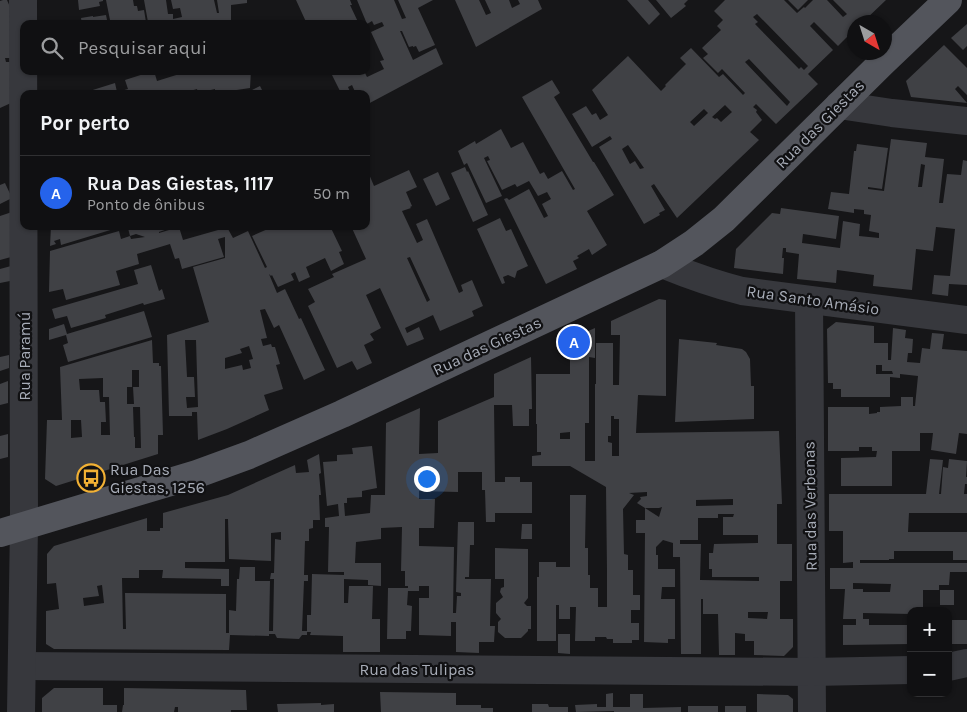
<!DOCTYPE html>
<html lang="pt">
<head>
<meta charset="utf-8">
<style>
	body { margin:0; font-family:Karla,sans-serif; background:#1e1e20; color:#f1f3f6 }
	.controls { position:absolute; right:15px; bottom:15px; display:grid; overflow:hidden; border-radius:10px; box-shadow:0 1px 4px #0004 }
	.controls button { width:45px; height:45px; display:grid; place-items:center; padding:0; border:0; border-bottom:1px solid #303032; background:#101012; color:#f1f3f6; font:25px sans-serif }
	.compass { position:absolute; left:847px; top:15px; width:45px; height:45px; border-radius:50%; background:#101012; box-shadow:0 1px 4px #0004; rotate:141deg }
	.you { position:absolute; left:426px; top:478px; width:18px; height:18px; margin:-12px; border:4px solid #fff; border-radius:50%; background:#1a73e8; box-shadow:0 0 0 8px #1a73e833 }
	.badge { display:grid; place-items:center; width:32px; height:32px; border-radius:50%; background:#2563eb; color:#fff; font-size:16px; font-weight:700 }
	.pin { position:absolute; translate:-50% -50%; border:2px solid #fff; box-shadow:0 1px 5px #0006 }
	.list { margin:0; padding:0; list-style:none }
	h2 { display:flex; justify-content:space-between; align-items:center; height:65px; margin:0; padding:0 20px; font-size:21px }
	h2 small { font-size:16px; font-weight:400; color:#9c9d9f }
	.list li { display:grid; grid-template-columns:32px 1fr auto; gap:15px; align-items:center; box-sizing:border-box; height:75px; padding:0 20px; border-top:1px solid #303032 }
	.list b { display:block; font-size:19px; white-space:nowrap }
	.list p { margin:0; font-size:16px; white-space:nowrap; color:#9c9d9f }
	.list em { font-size:16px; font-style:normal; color:#9c9d9f }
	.icon { flex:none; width:28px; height:28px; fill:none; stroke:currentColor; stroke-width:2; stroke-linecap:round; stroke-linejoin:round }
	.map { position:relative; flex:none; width:967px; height:712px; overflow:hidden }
	.search { position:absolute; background:#101012; box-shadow:0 1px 4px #0004; left:20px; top:20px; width:350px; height:55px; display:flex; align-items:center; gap:12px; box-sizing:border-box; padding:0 18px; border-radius:10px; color:#9c9d9f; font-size:19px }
	.panel { position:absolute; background:#101012; box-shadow:0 1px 4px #0004; left:20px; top:90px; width:350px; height:140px; border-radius:10px }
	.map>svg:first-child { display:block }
	.building { fill:#404145; fill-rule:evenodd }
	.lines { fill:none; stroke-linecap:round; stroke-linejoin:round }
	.minor { stroke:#37383d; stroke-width:28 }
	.major { stroke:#53555c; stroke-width:28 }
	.labels { text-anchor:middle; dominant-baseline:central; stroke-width:4.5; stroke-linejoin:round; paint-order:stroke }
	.street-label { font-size:16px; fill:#a8adb8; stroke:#111113 }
	.poi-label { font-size:16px; fill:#a8adb8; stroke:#111113; text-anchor:start }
</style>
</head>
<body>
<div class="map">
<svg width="967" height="712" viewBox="0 0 967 712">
	<rect width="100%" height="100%" fill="#161618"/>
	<g class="building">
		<path d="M3 0H7L13 14 9 16 15 29 14 58H5L6 62H17L11 103 0 108V1Z"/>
		<path d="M78 0H103V1L99 2 100 6 79 10Z"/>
		<path d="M106 0H133L134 6H137L138 11 144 10 146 22H148L144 0H166L168 14H173V19L182 17 180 8 173 9 171 0H214L217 13H219L217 0H247V3L231 5V24H170V22L162 24H82L81 18 93 16V17L106 15 107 20H110Z"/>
		<path d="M296 0H350L352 5H350L359 24H307Z"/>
		<path d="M357 0H394L402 19 406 18 398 0H433L418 8 435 45 419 52 416 46 413 47V46L409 47 402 31H400L413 60 436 48 443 64 366 105V94H356L352 85 348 87 351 94H334L340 91 330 71H364L367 77 384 69 380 61 384 60 371 32 384 26 382 22 374 25 372 21 367 24Z"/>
		<path d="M455 0H479L486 15 491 13 485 0H509L512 8 520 4 518 0H538L542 9 476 47Z"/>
		<path d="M627 0H648L660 14 649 25Z"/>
		<path d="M656 0H688L684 4 686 6 671 18Z"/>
		<path d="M725 0H784L797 13 804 7 805 8 813 0H827L843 17 847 14 833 0H886L863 22H854V30L838 46 814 22 810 26 833 50 808 74 818 84 776 124 756 104 753 107 757 110 756 112 762 120 750 132 759 140 677 218 654 184 651 186 665 210 659 213 660 215 644 224 599 147 612 139 610 136 592 147 572 114 586 106 592 115 596 113 600 120 608 115 592 90 628 56 661 91 666 86 665 85 686 64 680 58 691 48 719 77 723 74 743 95 745 93 722 69 718 73 703 58 708 54 702 48 721 30 717 26 723 20 714 11ZM757 14 808 66 804 70 801 67 799 69 755 24 758 22 753 17ZM749 59 790 102 787 106 745 62ZM725 105 732 112 721 122 717 118 715 119 712 117ZM704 109 708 113 694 126 690 122ZM628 145 644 168 640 169 635 161 630 164 622 149Z"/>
		<path d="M788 0H808L798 10Z"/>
		<path d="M967 24V46L963 50 951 38Z"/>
		<path d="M944 45 967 68V95L958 86 955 89 967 103 911 97 906 81Z"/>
		<path d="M153 71H154L157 81 189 71H251L250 88 230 91V94H215V89L198 93 197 89 180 94H80L115 83 117 92 128 89 125 80Z"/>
		<path d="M552 80 560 93 554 97 593 162H594L614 195 587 211 607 245 592 255 589 249 577 256 579 258 573 261 577 269 546 284 504 199 507 198 509 200 529 189 544 218 548 216 542 204 551 199 547 192 538 196 529 181 517 187 515 184 502 190 487 161 490 160 488 156 484 158 502 196 486 203 467 163 464 165 458 151 475 141 476 144 501 129 511 148 523 142 540 174 544 172 548 179 562 171 573 190 575 189 522 97Z"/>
		<path d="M260 86 264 94H244Z"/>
		<path d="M891 139 927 143 925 157 944 159 939 203H943L947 174 961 175 963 160 967 161V285L949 284 948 296 932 294 934 275 950 276 955 229 936 227 933 251 916 249 912 290 873 286 874 275 837 270 836 283 797 279 799 254 786 252V248H783L782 258H784L783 274 734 268 736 249 772 213 780 214 781 208 839 216 836 239 803 234 802 243 840 248 843 221 860 224 859 236 879 238V233L869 231 871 215 864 214V210L854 209V213L828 209 831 192 849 194 854 151H856L857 144 888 148 882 189 868 187V189L884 191ZM921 164 925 165 922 187H918Z"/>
		<path d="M366 167 374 186 409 170 417 187 406 192 412 206 410 207 411 208 402 211 417 243 423 240 416 224 427 219 459 293 463 291 461 285 472 280 483 306 472 311 474 316 440 331 433 315 405 328 407 333 419 327 424 339 407 346 380 288 366 295 381 328 370 334 374 340 364 345 372 363 357 370 352 361 337 368 308 306 315 302 308 289 334 277 332 274 366 259 351 226H366ZM410 257 430 300 427 302 407 258Z"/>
		<path d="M465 167 467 172 468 171 488 215 473 222 451 173Z"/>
		<path d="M438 172 450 199 436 206 423 179Z"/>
		<path d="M5 183 12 198 0 204V185Z"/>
		<path d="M12 212 11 257 0 260V216Z"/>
		<path d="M500 218 506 231 511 229 528 266 517 271 515 278 508 275 503 277 505 283 502 284 477 229Z"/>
		<path d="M51 226H117V228L61 245 60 239 54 241 56 244 50 246Z"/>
		<path d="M134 226H176L159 232V233L179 227 183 240 225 228V230L228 229 233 238 248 231 265 268 267 267 252 236 270 228 269 226H330L342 251 339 252 344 264 331 271 325 258 306 267 310 277 299 282 295 272 291 274 294 280 278 287 272 275 271 276 269 274 277 293 285 289 299 319 301 318 325 370 304 380 279 325 274 328 265 309 260 310 267 338 261 339 263 346 271 344 272 347H275L280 364 276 365 283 389 264 395 269 410 227 429 198 440 197 412H192V416H169L167 335 209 322 193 267 225 258V237L218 239 224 257 182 269 179 258 175 259 170 244 137 254 139 264 116 271 120 285 66 300 63 289 49 292 50 251 119 231 121 239 130 236 131 239 145 237 136 234 130 236 128 228ZM185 340H196L198 407 187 408 186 397H195L194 377H187ZM249 346 253 359 249 360 251 368 243 370 242 365 225 369V358L242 353 240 349Z"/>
		<path d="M151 265 159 291 162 289 165 299 144 305 143 303 105 315 106 318 71 328 67 316 55 319 52 309 138 284 134 270Z"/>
		<path d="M11 266 10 281 0 283V269Z"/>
		<path d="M659 299 666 300V396L638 395 636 433 779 431 782 504H777V544H792V581H780V619H793V647L784 656 754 655V641H745V634L735 633V655H719L718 614H703V599H701V654H681L680 557H673V543L663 540 656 547V555H658V569H675V587H662L661 599H675V639H668V643L644 642 645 533H636V520H645V508L637 503 641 499 640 497 647 496V492L629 493 634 495 623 509 624 554 628 555V570H633V595H640V610H631V623H639V640H632V643H613V639H607L606 637H595V641H575L576 607H570V619H559V605H556V641H537V577H539V562H556V567H570V495H586L585 548H588V575H590V588H598V607H607V570L606 487 570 466H532V456L541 455V452H537V424H536V374H570V339L595 328V358L589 357V423H585V461H595V384H596V343H613V385H619L620 335H611V321ZM611 416H614V419H619V456H612V443L608 442V436H611ZM570 432V439H560V433ZM733 499V505L696 506V500ZM662 507 659 517 645 508H659ZM718 514H734L733 517H723V535H758V543L714 544 713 553H709V569H712V577H759V581L700 580 701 544H680V540H698V518H718ZM748 612H768L767 619 748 618Z"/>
		<path d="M144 311 152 337 68 362 63 345 68 343 66 335 49 340V329L64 324 67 334Z"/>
		<path d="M836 322 874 326V343H888V360H891L893 328 906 330 905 338 913 339 912 353H908L907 362 920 363 922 348 930 349 932 333 944 334 942 349 967 351V434L959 433 956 454 931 450 933 433H920V451H892V486H841V458L876 457 877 451H872V447H859V451H828V407H869V414L877 413V412H880V407L901 406V397H913V406H915L918 376 900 374V378L890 377V397H841V389H833V383H828L827 329ZM876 365H882V371H892L893 374H876Z"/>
		<path d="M679 339 717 343 716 345 742 349 746 352 750 359 751 386H754V419L675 422Z"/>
		<path d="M152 340 153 363H159V366H161L163 435H158V454L56 486 45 479 47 420H62L60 367ZM132 370H139V387H133L134 404H127V387H132ZM103 378V397H109L110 435H101V422H106L105 402H100L99 390H80L79 379ZM133 407H140L141 448H135V437H134ZM71 420H81L82 437 71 438Z"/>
		<path d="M9 355V368L0 371V357Z"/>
		<path d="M531 357 532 409H529V426H513L512 405H494L495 482H505V477H520V482H532V513H495V522H486L485 490H482V472H458V492L419 491V499H435L434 528H419V546L454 547 453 613H456L457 596H461V593L456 592 458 522H474V545H470L469 577H465V579H491L490 626H495L494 642H479V653L456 652V622H451V636L419 635V598H429V586H419V591H408L407 605 412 606 411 631H406V639H387L388 588H408V586H405V571H401L402 527 381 528V539L356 542 355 563H381V586L368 585V580L344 579V603H348L349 586H373L372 619H380V652H343V636L310 635 311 632H307V615H311L312 574 344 575V572H328L329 527H325V518L339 516 338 504 327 506 323 462 337 461V455L353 454 352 448 372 446 377 488 362 491V497L347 498V503H344L345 516 370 513 371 495H385L386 423 420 408 419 454 438 453V421L494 397V374Z"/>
		<path d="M8 381V403L0 405V384Z"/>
		<path d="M8 434V457L0 459V436Z"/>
		<path d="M319 454 321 473 319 474 321 495H319L320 520H313V528L309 529V541H305L304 575H308V581H304L302 631H307V635H302L299 639 277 638 275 634H269V636L230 635 229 650 54 649 46 644V611L59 609 56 583 47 584V554L54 546 147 518V531H160V528H163V513L228 495 295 465 296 473 309 472 307 460ZM225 519H228L229 559 271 561V533L281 532V540L275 539 274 573H271L270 579H274L273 631H269L270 581H255V567H240L239 579H237L236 611 229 610V633H226V594L125 593 126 629H123L122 578H139V570H163L162 578 221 579V586H229V569L185 568V562H225ZM102 585 104 603 84 606 83 598 99 596 97 586Z"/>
		<path d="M930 459 943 460 939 494H941L943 467 948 468 949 459 967 461 966 477H967V484H965L964 494H967V513H909L908 532H967V560H953V551H894V559H889V560H860V563H967V572H950L949 585H939V590H923V611H911V614L863 613V619H869V625H911V644L843 645V625H856V619H843L845 589H830V568H853V562L843 563V531H829V494H926ZM853 583 891 584 890 592H863V589H853Z"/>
		<path d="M522 524H532V539H521Z"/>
		<path d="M495 548 528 549V598L524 603 527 606H531V629H528V631L521 638H505L498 632V622L501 619 496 613V603L503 597 500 592 501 588 504 587V579H495Z"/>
		<rect x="940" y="590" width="14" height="15"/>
		<rect x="948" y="620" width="19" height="24"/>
		<path d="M558 634H570V654L558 653Z"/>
		<path d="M54 688H103V705H117V712H42V698Z"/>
		<path d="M124 688 246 690 247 710H231V712H178V707H175L174 712H122L123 705H124Z"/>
		<path d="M380 692 456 693V705H481V708H493V712H381Z"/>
		<path d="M613 693V707H630V694H643V708L681 707V712H614V711L576 712 575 705 597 704V707H606V694Z"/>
		<path d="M757 694 788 695 793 699V712H757Z"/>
		<path d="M321 703V705L334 704V712H278L277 704Z"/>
		<path d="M532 704H548L549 707H568V712H532Z"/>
		<rect x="688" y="706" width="30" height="6"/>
		<rect x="725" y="706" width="21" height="6"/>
	</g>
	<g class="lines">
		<g class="minor">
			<path d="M839 105 892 113 967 121"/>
			<path d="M662 264C689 275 714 284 742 291L967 320"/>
			<path d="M809 300 812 712"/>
			<path d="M22 666 812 672 911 670"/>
			<path d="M948 667 967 663"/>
			<path d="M21 712 24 526 23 0"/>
		</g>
		<path class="major" d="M0 533 197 474 249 455 342 414 662 264 694 243 724 219 882 63 948 0"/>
	</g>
	<defs>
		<g id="bus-ring" transform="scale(1.4375)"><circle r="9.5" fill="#111113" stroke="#f2b134" stroke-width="1.5"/><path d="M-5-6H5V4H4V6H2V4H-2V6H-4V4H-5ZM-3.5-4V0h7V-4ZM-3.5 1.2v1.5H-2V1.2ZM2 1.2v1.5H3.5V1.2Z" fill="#f2b134"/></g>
	</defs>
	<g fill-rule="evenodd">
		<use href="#bus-ring" x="91" y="478"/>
	</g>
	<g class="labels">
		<g class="street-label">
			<text transform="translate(820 124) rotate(-45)">Rua das Giestas</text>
			<text transform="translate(813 300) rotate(8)">Rua Santo Amásio</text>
			<text transform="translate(487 346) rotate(-25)">Rua das Giestas</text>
			<text transform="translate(24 356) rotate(-90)">Rua Paramú</text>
			<text transform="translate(810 506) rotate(-91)">Rua das Verbenas</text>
			<text x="417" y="669">Rua das Tulipas</text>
		</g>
		<g class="poi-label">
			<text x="110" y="469">Rua Das<tspan x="110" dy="18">Giestas, 1256</tspan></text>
		</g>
	</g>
</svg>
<div class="controls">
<button>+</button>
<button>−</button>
</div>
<svg class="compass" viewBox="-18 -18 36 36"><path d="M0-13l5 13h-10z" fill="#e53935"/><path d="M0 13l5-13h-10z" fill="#9c9d9f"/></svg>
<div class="you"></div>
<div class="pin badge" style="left:574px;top:342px">A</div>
<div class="search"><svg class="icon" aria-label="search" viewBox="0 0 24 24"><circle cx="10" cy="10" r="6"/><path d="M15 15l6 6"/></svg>Pesquisar aqui</div>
<section class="panel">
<h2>Por perto<small></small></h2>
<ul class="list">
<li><span class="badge">A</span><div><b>Rua Das Giestas, 1117</b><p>Ponto de ônibus</p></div><em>50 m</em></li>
</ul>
</section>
</div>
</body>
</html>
